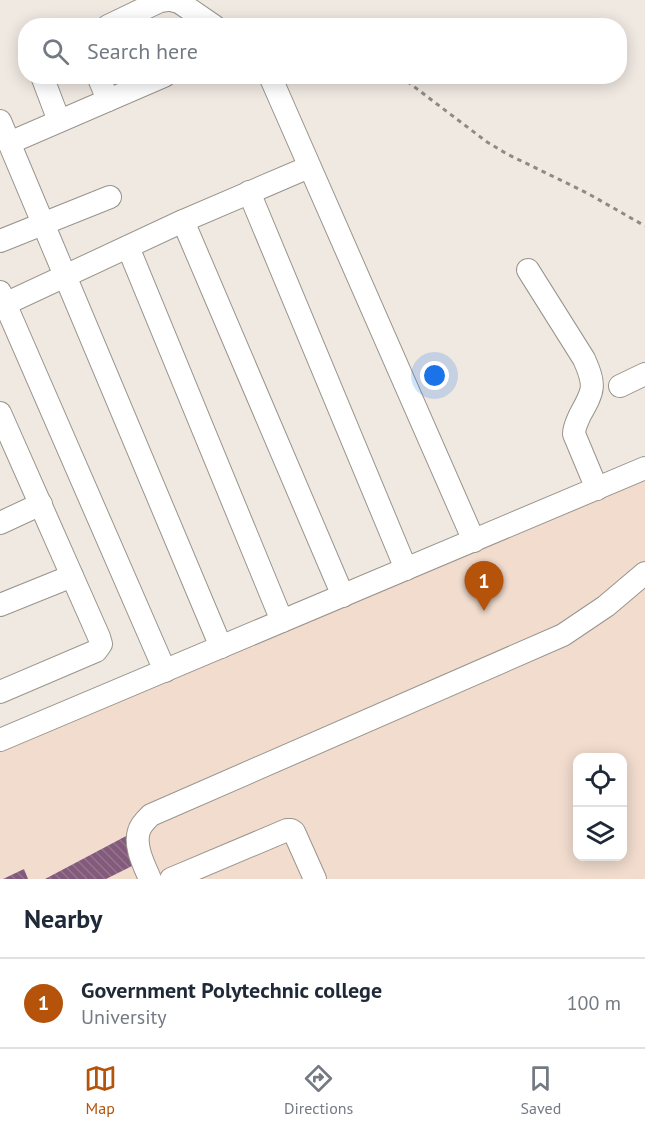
<!DOCTYPE html>
<html lang="en">
<head>
<meta charset="utf-8">
<style>
	body { margin:0; font-family:"PT Sans",sans-serif; background:#f6f6f7; color:#1f2937 }
	.controls { position:absolute; right:18px; bottom:18px; display:grid; overflow:hidden; border-radius:12px; box-shadow:0 3px 15px #0003 }
	.controls button { width:54px; height:54px; display:grid; place-items:center; padding:0; border:0; border-bottom:2px solid #e0e1e3; background:#fff; color:#1f2937; font:30px sans-serif }
	.you { position:absolute; left:435px; top:376px; width:21px; height:21px; margin:-15px; border:4px solid #fff; border-radius:50%; background:#1a73e8; box-shadow:0 0 0 9px #1a73e833 }
	.badge { display:grid; place-items:center; width:39px; height:39px; border-radius:50%; background:#b45309; color:#fff; font-size:20px; font-weight:700 }
	.pin { position:absolute; translate:-50% -50px; filter:drop-shadow(0 2px 3px #0008) }
	.pin::after { content:''; position:absolute; top:32px; width:21px; height:18px; background:inherit; clip-path:polygon(0 0,100% 0,50% 100%) }
	.list { margin:0; padding:0; list-style:none }
	h2 { display:flex; justify-content:space-between; align-items:center; height:78px; margin:0; padding:0 24px; font-size:26px }
	h2 small { font-size:20px; font-weight:400; color:#747a83 }
	.list li { display:grid; grid-template-columns:39px 1fr auto; gap:18px; align-items:center; box-sizing:border-box; height:90px; padding:0 24px; border-top:2px solid #e0e1e3 }
	.list b { display:block; font-size:22px; white-space:nowrap }
	.list p { margin:0; font-size:20px; white-space:nowrap; color:#747a83 }
	.list em { font-size:20px; font-style:normal; color:#747a83 }
	.icon { flex:none; width:33px; height:33px; fill:none; stroke:currentColor; stroke-width:2; stroke-linecap:round; stroke-linejoin:round }
	.map { position:relative; flex:none; width:645px; height:879px; overflow:hidden }
	.search { position:absolute; background:#fff; box-shadow:0 3px 15px #0003; left:18px; right:18px; top:18px; height:66px; display:flex; align-items:center; gap:15px; box-sizing:border-box; padding:0 21px; border-radius:24px; color:#747a83; font-size:22px }
	.sheet { height:168px; background:#fff }
	nav { display:flex; justify-content:space-around; align-items:center; box-sizing:border-box; height:84px; border-top:2px solid #e0e1e3; background:#fff; font-size:16px; color:#747a83 }
	nav a { display:grid; justify-items:center; gap:3px }
	nav .on { color:#b45309 }
	.map>svg:first-child { display:block }
	.education { fill:#f1dcce; fill-rule:evenodd }
	.building { fill:url(#building-back-hatch) }
	.lines { fill:none; stroke-linecap:round; stroke-linejoin:round }
	.minor-casing { stroke:#99948c; stroke-width:24 }
	.path { stroke:#8e8a84; stroke-width:3; stroke-dasharray:4.5 4.5; stroke-linecap:butt }
	.minor { stroke:#fff; stroke-width:22 }
</style>
</head>
<body>
<div class="map">
<svg width="645" height="879" viewBox="0 0 645 879">
	<defs>
		<pattern id="building-back-hatch" width="6" height="6" patternUnits="userSpaceOnUse" patternTransform="scale(1.5)"><rect width="6" height="6" fill="#835a7b"/><path d="M-1 5l2 2M0 0l6 6M5-1l2 2" fill="none" stroke="#93768d"/></pattern>
	</defs>
	<rect width="100%" height="100%" fill="#f0e9e2"/>
	<path class="education" d="M645 474V879H0V748ZM578 758H622V856H578Z"/>
	<g class="building">
		<path d="M128 835 136 864 106 879H45Z"/>
		<path d="M24 869 28 879H3Z"/>
	</g>
	<g class="lines">
		<g class="minor-casing">
			<g id="minor">
				<path d="M171 0 179 2 214 26"/>
				<path d="M108 26 160 1 167 0"/>
				<path d="M42 76 59 121"/>
				<path d="M98 76 108 100"/>
				<path d="M270 76 474 541"/>
				<path d="M0 121 221 647"/>
				<path d="M9 143 164 76"/>
				<path d="M249 192 406 569"/>
				<path d="M183 221 343 596"/>
				<path d="M0 241 110 197"/>
				<path d="M128 247 282 621"/>
				<path d="M528 270 584 359C596 386 594 390 580 415 577 422 574 427 574 434L597 489"/>
				<path d="M0 292 165 671"/>
				<path d="M5 304 183 221 309 167"/>
				<path d="M620 386 645 374"/>
				<path d="M0 413 99 637 101 644 96 651 0 692"/>
				<path d="M0 523 41 504"/>
				<path d="M0 605 72 576"/>
				<path d="M0 740 645 468"/>
				<path d="M150 879C144 865 134 846 139 831 141 824 146 820 151 815L563 635 606 606 645 573"/>
				<path d="M171 879 287 830H291L294 832 315 879"/>
			</g>
		</g>
		<path class="path" d="M400 76 487 142 507 154 587 193 645 226"/>
		<use href="#minor" class="minor"/>
	</g>
</svg>
<div class="controls">
<button><svg class="icon" aria-label="locate" viewBox="0 0 24 24"><circle cx="12" cy="12" r="6"/><path d="M12 2v4M12 18v4M2 12h4M18 12h4"/></svg></button>
<button><svg class="icon" aria-label="layers" viewBox="0 0 24 24"><path d="M12 4l9 5-9 5-9-5zM3 14l9 5 9-5"/></svg></button>
</div>
<div class="you"></div>
<div class="pin badge" style="left:484px;top:611px">1</div>
<div class="search"><svg class="icon" aria-label="search" viewBox="0 0 24 24"><circle cx="10" cy="10" r="6"/><path d="M15 15l6 6"/></svg>Search here</div>
</div>
<section class="sheet">
<h2>Nearby<small></small></h2>
<ul class="list">
<li><span class="badge">1</span><div><b>Government Polytechnic college</b><p>University</p></div><em>100 m</em></li>
</ul>
</section>
<nav>
<a class="on"><svg class="icon" aria-label="map" viewBox="0 0 24 24"><path d="M3 6l6-2 6 2 6-2v14l-6 2-6-2-6 2zM9 4v14M15 6v14"/></svg>Map</a>
<a><svg class="icon" aria-label="directions" viewBox="0 0 24 24"><path d="M12 3l9 9-9 9-9-9zM9 14v-3h6M13 9l2 2-2 2"/></svg>Directions</a>
<a><svg class="icon" aria-label="saved" viewBox="0 0 24 24"><path d="M7 4h10v16l-5-4-5 4z"/></svg>Saved</a>
</nav>
</body>
</html>
